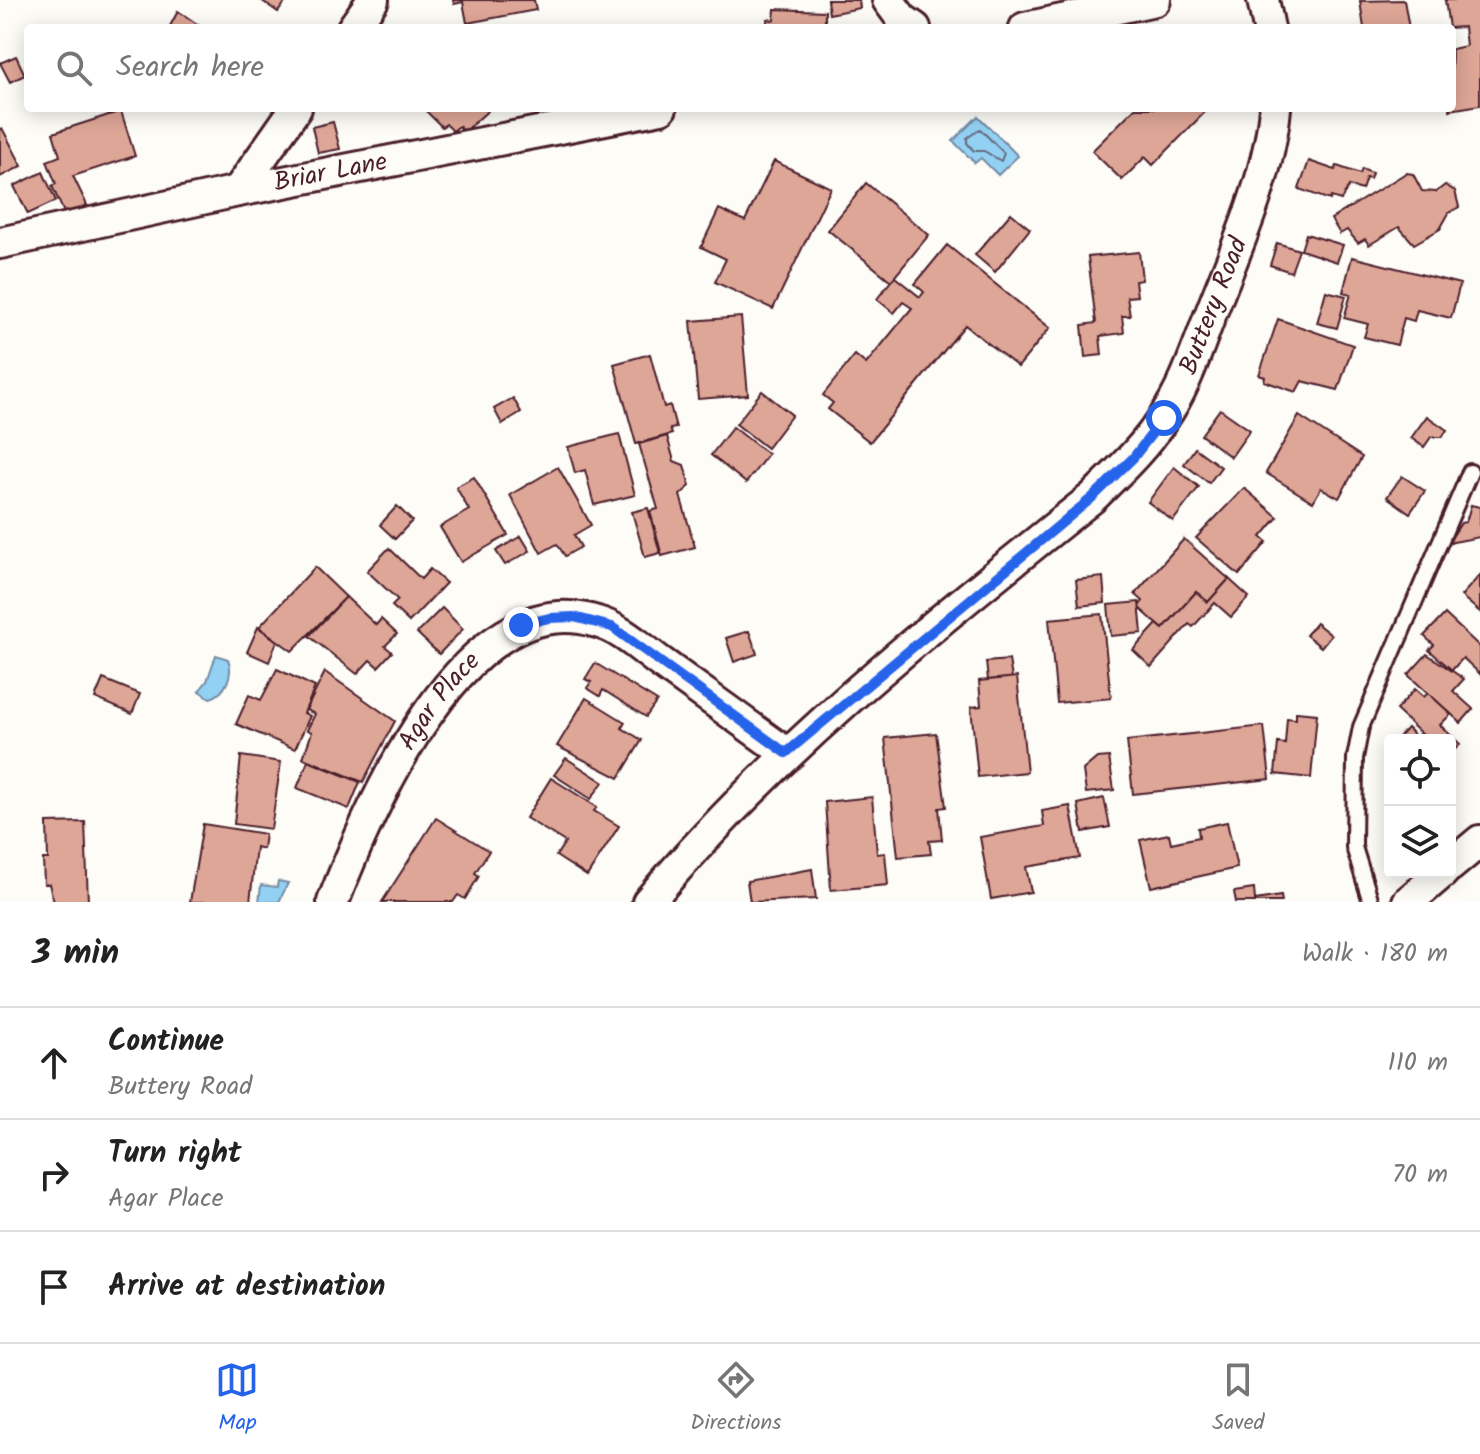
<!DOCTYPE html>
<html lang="en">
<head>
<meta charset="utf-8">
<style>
	body { margin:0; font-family:Kalam,sans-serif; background:#f2f2f2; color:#222 }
	.controls { position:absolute; right:24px; bottom:24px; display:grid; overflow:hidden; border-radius:8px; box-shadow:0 4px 20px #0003 }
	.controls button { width:72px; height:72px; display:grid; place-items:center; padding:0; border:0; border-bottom:2px solid #e0e0e0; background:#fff; color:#222; font:40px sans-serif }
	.stop { position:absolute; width:24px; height:24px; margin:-18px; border:6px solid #2563eb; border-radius:50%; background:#fff }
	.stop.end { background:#2563eb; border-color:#fff; box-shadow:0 2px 8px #0008 }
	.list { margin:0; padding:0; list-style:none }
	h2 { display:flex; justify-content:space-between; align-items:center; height:104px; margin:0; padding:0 32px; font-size:34px }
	h2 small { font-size:26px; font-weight:400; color:#767676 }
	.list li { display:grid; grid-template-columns:52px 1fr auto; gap:24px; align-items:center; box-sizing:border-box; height:112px; padding:0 32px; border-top:2px solid #e0e0e0 }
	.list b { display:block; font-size:30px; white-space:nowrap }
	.list p { margin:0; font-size:26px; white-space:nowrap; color:#767676 }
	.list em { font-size:26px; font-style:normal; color:#767676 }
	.icon { flex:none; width:44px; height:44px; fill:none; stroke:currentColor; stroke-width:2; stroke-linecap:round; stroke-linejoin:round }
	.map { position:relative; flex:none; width:1480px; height:902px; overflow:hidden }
	.search { position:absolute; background:#fff; box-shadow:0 4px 20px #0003; left:24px; right:24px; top:24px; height:88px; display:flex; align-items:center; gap:20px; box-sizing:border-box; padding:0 28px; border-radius:8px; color:#767676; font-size:30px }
	.sheet { height:440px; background:#fff }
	nav { display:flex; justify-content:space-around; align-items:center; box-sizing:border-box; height:112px; border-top:2px solid #e0e0e0; background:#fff; font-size:22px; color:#767676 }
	nav a { display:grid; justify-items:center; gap:4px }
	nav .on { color:#2563eb }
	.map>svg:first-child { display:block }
	.water { fill:#92d1f3; stroke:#758aa3; stroke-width:2 }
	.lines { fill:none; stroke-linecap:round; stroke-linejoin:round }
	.shore { stroke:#67667b; stroke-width:2 }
	.building { fill:#dea697; stroke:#4a1f2b; stroke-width:2 }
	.service-casing { stroke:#4a1f2b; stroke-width:20 }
	.minor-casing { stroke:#4a1f2b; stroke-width:36 }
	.service { stroke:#fdfcf7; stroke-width:14 }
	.minor { stroke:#fdfcf7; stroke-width:30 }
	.route { stroke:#2563eb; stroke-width:10 }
	.labels { text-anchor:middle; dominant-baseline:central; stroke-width:8; stroke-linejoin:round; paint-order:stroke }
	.street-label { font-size:26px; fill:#4a1f2b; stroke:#fdfcf7 }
</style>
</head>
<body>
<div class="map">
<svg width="1480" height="902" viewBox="0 0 1480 902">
	<rect width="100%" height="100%" fill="#fdfcf7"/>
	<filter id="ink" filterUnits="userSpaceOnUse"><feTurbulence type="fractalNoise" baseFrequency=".0125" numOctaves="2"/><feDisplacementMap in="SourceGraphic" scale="16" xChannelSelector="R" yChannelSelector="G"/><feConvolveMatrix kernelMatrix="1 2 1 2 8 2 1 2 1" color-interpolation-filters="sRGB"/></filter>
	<g filter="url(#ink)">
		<g class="water">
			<path d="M978 116 1018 156 998 175 981 158 975 163 953 141Z"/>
			<path d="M216 655 228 659C234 673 226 694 210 698L199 691 207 681Z"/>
			<path d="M278 881 288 883 279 902H259L261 885 277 887Z"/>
		</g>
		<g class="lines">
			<path class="shore" d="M980 129 1004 153 1001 161 984 151H974L967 143V138Z"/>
		</g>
		<g class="building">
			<path d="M261 0H287L278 12Z"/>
			<path d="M453 0H534L536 10 467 23 463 2 454 4Z"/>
			<path d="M827 0H859L860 8 829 14Z"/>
			<path d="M1404 0 1409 28H1364L1360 1Z"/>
			<path d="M1445 0H1480V105L1450 110 1452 49 1466 46 1464 27 1449 28Z"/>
			<path d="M775 9 825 11V23H833L832 28H767V19L774 20Z"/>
			<path d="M178 11 203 28H169Z"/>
			<path d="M16 56 25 75 10 82 0 63Z"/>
			<path d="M423 108H491L464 132 459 126 453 131 446 124 442 127Z"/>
			<path d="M1135 108H1209L1153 165 1145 157 1122 180 1092 151Z"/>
			<path d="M121 111 135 156 73 176 87 205 65 215 52 186 56 184 47 161 60 156 53 133Z"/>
			<path d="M333 122 340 149 318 153 312 127Z"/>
			<path d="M2 128 22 166 0 177V129Z"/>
			<path d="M774 161 831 188 773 309 715 282 726 259 701 247 719 209 745 221Z"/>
			<path d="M1309 161 1335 170 1337 166 1360 174 1362 169 1372 173 1370 179 1366 178 1362 190 1349 186 1341 200 1331 197 1330 200 1299 189Z"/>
			<path d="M43 172 56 201 28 214 14 186Z"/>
			<path d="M1406 173 1413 174 1422 191 1436 192 1445 185 1455 191 1459 207 1449 213 1440 229 1414 244 1399 227 1369 245 1365 239 1358 243 1347 230 1340 234 1331 219Z"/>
			<path d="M866 183 929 235 891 281 828 230Z"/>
			<path d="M1011 213 1030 229 995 272 975 255Z"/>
			<path d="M1306 234 1343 245 1337 262 1301 250Z"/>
			<path d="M1277 243 1299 250 1291 272 1270 265Z"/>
			<path d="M947 245 1050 328 1018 367 965 325 870 442 828 409 833 403 823 395 855 355 866 364 912 308 903 302 894 313 877 299 891 281 895 277 920 297 924 292 915 284Z"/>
			<path d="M1139 252 1142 280 1135 281 1137 296 1127 297 1130 316H1122L1124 333 1100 336 1102 355 1085 357 1082 325 1096 323 1088 257Z"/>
			<path d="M1352 257 1460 284 1451 318 1417 310 1414 321 1404 318 1397 345 1364 337 1368 324 1344 318 1351 294 1343 292Z"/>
			<path d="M1326 291 1346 296 1337 328 1317 323Z"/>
			<path d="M741 317 748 395 698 399 691 321Z"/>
			<path d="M1278 319 1353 345 1338 390 1302 381 1296 392 1264 381 1265 377 1259 375Z"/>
			<path d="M650 354 664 407 670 405 676 428 670 429 672 434 636 444 614 364Z"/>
			<path d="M762 391 792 415 767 448 736 424Z"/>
			<path d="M513 398 521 412 502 424 494 409Z"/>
			<path d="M1220 409 1250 430 1231 457 1201 435Z"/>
			<path d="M1299 416 1362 457 1339 498 1321 488 1313 502 1266 473Z"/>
			<path d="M1427 416 1447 430 1442 437H1431L1424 447 1411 438Z"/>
			<path d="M733 427 768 454 746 483 711 455Z"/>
			<path d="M619 434 635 495 594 505 585 470 575 473 568 447Z"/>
			<path d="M667 436 674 461 684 465 690 486 680 495 695 547 662 556 650 511 658 509 639 444Z"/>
			<path d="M1195 448 1221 467 1209 483 1184 464Z"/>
			<path d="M558 467 591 525 574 535 581 547 565 556 557 544 541 553 510 495Z"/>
			<path d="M1174 467 1199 487 1173 521 1148 502Z"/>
			<path d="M1402 476 1425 491 1410 513 1387 497Z"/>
			<path d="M474 477 508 535 461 562 440 527 469 510 456 487Z"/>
			<path d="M1244 488 1278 517 1261 537 1267 542 1239 575 1196 538Z"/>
			<path d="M1471 505 1480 507V537L1448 543 1461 523 1466 522Z"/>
			<path d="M397 506 412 521 395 539 380 525Z"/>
			<path d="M648 508 660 553 645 557 632 512Z"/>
			<path d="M521 536 530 551 505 565 496 551Z"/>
			<path d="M1184 539 1229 579 1208 602 1196 592 1163 629 1138 607 1143 601 1135 594Z"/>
			<path d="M389 548 421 579 430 569 446 583 409 622 392 606 398 600 367 571Z"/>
			<path d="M315 567 346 597 292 651 259 627Z"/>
			<path d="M1480 575V612L1461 596Z"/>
			<path d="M1103 577 1105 603 1079 606 1076 580Z"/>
			<path d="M1229 579 1249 597 1231 617 1215 603 1193 627 1189 624 1151 667 1133 650 1157 624 1163 629 1196 592 1208 602Z"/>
			<path d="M346 597 376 625 381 619 397 634 385 646 392 652 378 667 370 660 357 674 309 636Z"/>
			<path d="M1139 602 1142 633 1111 636 1108 605Z"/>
			<path d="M442 608 463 629 439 654 417 633Z"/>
			<path d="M1102 614 1111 698 1057 703 1049 619Z"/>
			<path d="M1445 614 1480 647V674L1463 658 1452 670 1429 650 1434 645 1424 636Z"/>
			<path d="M1316 623 1331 635 1321 647 1306 635Z"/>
			<path d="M258 627 277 641 269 662 247 652Z"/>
			<path d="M749 631 757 654 734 662 726 638Z"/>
			<path d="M1427 654 1464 679 1453 691 1473 709 1461 723 1408 675Z"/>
			<path d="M1009 660 1012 678 988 680 986 662Z"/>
			<path d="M595 663 657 701 646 717 603 690 600 696 587 688 591 682 585 679Z"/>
			<path d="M277 669 315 687 304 713 310 716 295 749 236 724 249 695 261 700Z"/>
			<path d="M325 672 395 721 363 782 303 758 312 732 307 730 315 714 306 710Z"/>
			<path d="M1017 677 1027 772 978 777 971 707 981 706 979 681Z"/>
			<path d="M103 679 140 694 132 714 95 698Z"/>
			<path d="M1415 689 1424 697 1428 693 1451 714 1440 725 1460 744 1450 755V740H1428L1396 710Z"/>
			<path d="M586 698 625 722 622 728 642 740 619 778 557 746Z"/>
			<path d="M1296 712 1317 714 1311 778 1275 774 1278 743 1285 744 1287 718 1296 719Z"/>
			<path d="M1264 726 1270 779 1133 794 1127 741Z"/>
			<path d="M1407 728 1416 737 1420 733 1428 740H1396Z"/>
			<path d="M936 733 946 807 939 808 942 840 929 841 931 854 898 857 885 738Z"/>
			<path d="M241 756 281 762 271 829 234 824Z"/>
			<path d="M1109 757 1114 790 1086 793 1083 770 1097 758Z"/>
			<path d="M566 758 603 782 591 799 554 775Z"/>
			<path d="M308 761 360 782 349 809 297 788Z"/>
			<path d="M551 778 597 807 594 811 619 826 587 876 556 856 565 842 526 818Z"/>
			<path d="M872 797 877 854 885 853 888 885 831 890 825 802Z"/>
			<path d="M1104 798 1110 827 1083 832 1078 804Z"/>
			<path d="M1070 806 1080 858 1026 867 1031 892 991 899 980 837 1044 826 1042 811Z"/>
			<path d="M436 818 489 851 475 873 479 876 465 899 458 895 453 902H382Z"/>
			<path d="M85 822 88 902H54L49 884H44L43 859H48L47 823Z"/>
			<path d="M1227 822 1237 868 1151 887 1140 840 1169 834 1171 843 1199 837 1198 828Z"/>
			<path d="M203 824 265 834 263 849 256 847 250 902H190Z"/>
			<path d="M812 869 816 899 750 902 747 881Z"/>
			<path d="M1254 889 1255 900 1281 896 1282 902H1236L1234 892Z"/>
		</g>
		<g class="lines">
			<g class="service-casing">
				<path id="service" d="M1371 902 1354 847 1355 758 1361 727 1470 472"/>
			</g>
			<g class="minor-casing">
				<g id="minor">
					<path d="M888 0 902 19 915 28"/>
					<path d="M1263 0 1269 28"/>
					<path d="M353 28 373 0"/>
					<path d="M1025 28 1155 0"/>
					<path d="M238 191 296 108"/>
					<path id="s1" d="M0 243 238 191 661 108"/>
					<path d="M1450 866 1480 841"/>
					<path id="s2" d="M333 902C369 809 466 580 597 622 622 629 642 649 663 664 704 694 745 723 786 753"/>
					<path id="s3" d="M648 902C778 747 936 623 1093 497 1118 472 1143 449 1163 419 1185 388 1197 349 1211 313 1236 248 1269 178 1275 108"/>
					<path d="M1408 902 1443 872"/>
				</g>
			</g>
			<use href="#service" class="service"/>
			<use href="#minor" class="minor"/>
		</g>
	</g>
	<g class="lines" filter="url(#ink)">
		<path class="route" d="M521 625 549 618 574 617 612 627 786 753 1093 497 1133 458 1164 418"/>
	</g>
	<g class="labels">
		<g class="street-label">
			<text stroke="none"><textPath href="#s1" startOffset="338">Briar Lane</textPath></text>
			<text stroke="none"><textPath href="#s3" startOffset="832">Buttery Road</textPath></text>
			<text stroke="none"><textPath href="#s2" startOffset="228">Agar Place</textPath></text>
		</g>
	</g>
</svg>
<div class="controls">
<button><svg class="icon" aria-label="locate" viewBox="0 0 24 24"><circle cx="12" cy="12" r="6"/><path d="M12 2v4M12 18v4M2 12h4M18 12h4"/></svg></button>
<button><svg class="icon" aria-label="layers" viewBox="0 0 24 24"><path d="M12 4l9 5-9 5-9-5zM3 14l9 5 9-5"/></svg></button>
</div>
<div class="stop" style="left:1164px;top:418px"></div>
<div class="stop end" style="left:521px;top:625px"></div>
<div class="search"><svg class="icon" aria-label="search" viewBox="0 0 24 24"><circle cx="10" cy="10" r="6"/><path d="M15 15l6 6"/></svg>Search here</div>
</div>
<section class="sheet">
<h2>3 min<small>Walk · 180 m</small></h2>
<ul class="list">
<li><svg class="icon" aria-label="ahead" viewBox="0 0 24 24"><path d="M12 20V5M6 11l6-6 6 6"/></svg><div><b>Continue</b><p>Buttery Road</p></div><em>110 m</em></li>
<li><svg class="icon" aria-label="right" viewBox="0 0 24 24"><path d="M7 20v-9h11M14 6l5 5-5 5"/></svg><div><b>Turn right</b><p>Agar Place</p></div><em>70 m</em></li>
<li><svg class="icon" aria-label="arrive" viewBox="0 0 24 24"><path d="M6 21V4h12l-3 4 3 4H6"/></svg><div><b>Arrive at destination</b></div></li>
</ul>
</section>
<nav>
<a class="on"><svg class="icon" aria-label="map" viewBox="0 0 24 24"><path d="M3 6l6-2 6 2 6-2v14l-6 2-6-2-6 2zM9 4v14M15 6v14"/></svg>Map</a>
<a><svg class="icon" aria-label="directions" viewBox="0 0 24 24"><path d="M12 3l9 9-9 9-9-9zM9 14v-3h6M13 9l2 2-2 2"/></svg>Directions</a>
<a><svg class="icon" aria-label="saved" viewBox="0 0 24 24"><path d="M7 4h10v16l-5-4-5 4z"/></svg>Saved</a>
</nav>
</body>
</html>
